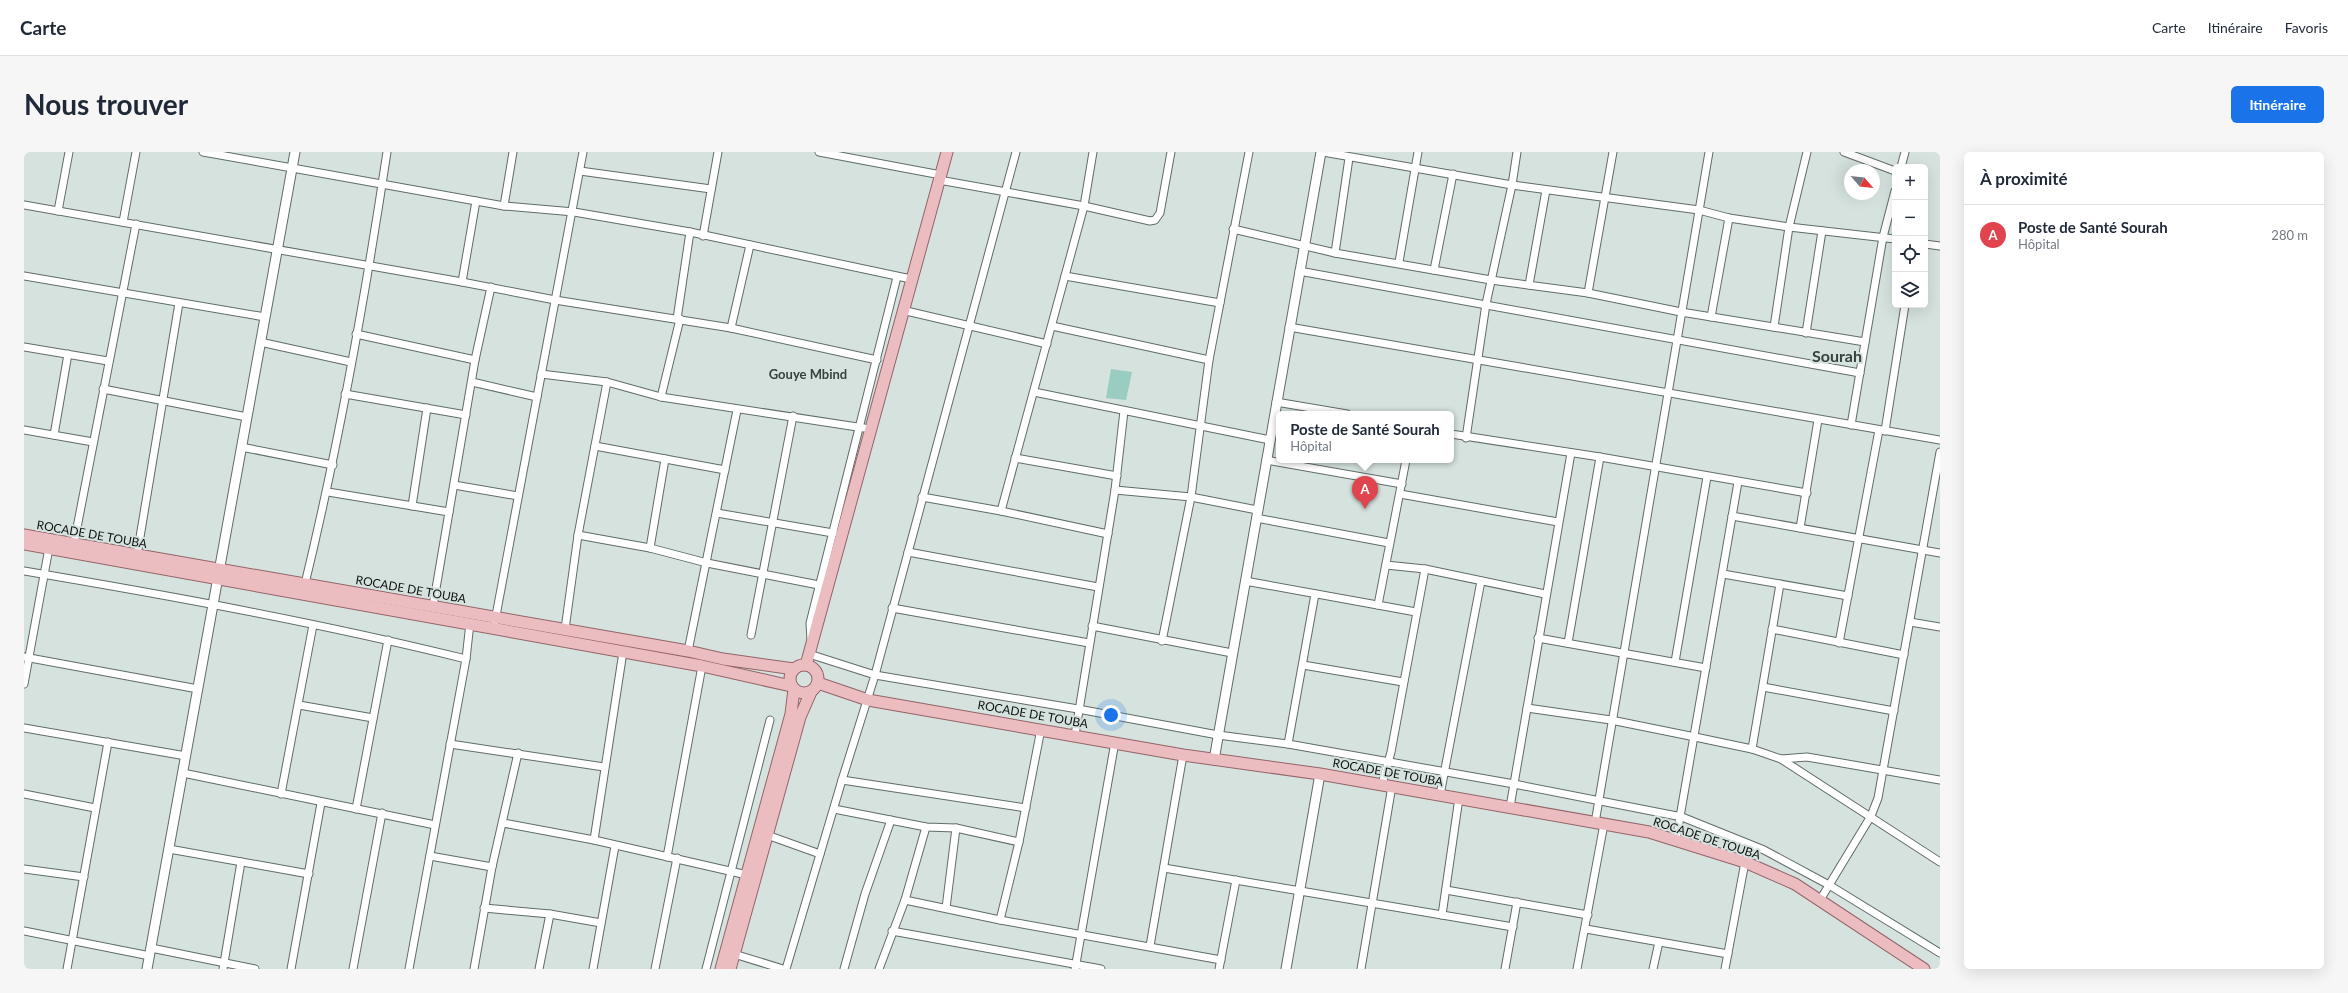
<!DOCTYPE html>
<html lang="fr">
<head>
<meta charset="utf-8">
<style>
	body { margin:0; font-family:Lato,sans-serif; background:#f6f6f7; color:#1f2937 }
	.controls { position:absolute; right:12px; top:12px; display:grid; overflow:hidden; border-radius:6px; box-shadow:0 4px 16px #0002 }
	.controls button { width:36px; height:36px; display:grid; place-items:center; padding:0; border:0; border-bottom:1px solid #e0e1e3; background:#fff; color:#1f2937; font:20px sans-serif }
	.compass { position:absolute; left:1820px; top:12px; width:36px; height:36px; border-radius:50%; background:#fff; box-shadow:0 4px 16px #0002; rotate:118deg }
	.you { position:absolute; left:1087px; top:563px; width:14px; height:14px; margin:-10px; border:3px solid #fff; border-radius:50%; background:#1a73e8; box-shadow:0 0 0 6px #1a73e833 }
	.badge { display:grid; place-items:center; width:26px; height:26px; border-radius:50%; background:#1a73e8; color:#fff; font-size:13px; font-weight:700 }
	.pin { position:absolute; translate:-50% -33px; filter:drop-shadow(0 1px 2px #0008) }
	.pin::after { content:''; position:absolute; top:21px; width:14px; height:12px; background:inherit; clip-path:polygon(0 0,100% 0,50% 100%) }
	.popup { position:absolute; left:1252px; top:259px; width:178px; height:52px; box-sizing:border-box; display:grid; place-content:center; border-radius:6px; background:#fff; filter:drop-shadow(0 1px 3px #0005); font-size:13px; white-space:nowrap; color:#747a83 }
	.popup b { font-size:15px; color:#1f2937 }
	.popup::after { content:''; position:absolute; left:50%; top:100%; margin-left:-8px; border:8px solid transparent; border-top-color:#fff }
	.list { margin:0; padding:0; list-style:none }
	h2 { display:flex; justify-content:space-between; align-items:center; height:52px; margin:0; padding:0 16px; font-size:17px }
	h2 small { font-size:13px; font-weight:400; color:#747a83 }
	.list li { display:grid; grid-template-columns:26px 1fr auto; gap:12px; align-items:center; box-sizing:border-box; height:60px; padding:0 16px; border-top:1px solid #e0e1e3 }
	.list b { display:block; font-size:15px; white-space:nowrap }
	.list p { margin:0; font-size:13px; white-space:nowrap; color:#747a83 }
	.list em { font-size:13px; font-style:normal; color:#747a83 }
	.icon { flex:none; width:22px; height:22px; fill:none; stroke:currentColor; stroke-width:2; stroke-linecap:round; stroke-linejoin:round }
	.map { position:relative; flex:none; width:1916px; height:817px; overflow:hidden; border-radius:6px }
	header { display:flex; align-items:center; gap:24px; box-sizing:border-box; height:56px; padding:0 20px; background:#fff; border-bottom:1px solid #e0e1e3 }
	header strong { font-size:19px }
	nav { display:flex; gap:22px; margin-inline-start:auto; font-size:14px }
	.intro { display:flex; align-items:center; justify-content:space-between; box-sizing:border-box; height:96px; padding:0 24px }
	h1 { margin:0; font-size:28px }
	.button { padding:10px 18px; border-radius:6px; background:#1a73e8; color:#fff; font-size:14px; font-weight:700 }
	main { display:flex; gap:24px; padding:0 24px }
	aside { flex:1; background:#fff; border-radius:6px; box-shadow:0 4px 16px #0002 }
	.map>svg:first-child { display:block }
	.green { fill:#99cdc1 }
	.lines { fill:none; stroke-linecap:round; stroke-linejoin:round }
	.minor-casing { stroke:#616c69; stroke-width:9 }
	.tertiary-casing { stroke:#616c69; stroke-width:11 }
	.primary-casing { stroke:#946468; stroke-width:13 }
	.minor { stroke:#fff; stroke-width:7 }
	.tertiary { stroke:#fff; stroke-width:9 }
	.primary { stroke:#ebbdc1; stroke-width:11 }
	.labels { text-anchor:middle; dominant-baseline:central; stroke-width:4; stroke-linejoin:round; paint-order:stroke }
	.street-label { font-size:12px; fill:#0c110f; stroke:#d5e2de }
	.neighbourhood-label { font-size:13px; font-weight:bold; fill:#37413f; stroke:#d5e2de }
	.district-label { font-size:16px; font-weight:bold; fill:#37413f; stroke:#d5e2de }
</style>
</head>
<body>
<header>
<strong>Carte</strong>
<nav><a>Carte</a><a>Itinéraire</a><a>Favoris</a></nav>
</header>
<div class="intro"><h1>Nous trouver</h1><a class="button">Itinéraire</a></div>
<main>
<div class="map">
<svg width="1916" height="817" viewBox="0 0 1916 817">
	<rect width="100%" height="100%" fill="#d5e2de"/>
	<path class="green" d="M1087 217 1108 220 1102 248 1082 246Z"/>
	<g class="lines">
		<g class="minor-casing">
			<g id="minor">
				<path d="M179 0 480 54 550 60 666 80 887 127"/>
				<path d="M795 0 917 23"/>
				<path d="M1299 0 1488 33 1675 58 1705 66 1765 75 1871 87"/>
				<path d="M1820 0 1871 19"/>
				<path d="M1877 15 1881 0"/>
				<path d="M556 19 687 37"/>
				<path d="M915 28 1060 54 1126 69 1131 68 1136 61 1147 0"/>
				<path d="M0 53 438 130 531 148 707 176 853 208"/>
				<path d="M480 54 489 0"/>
				<path d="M34 59 45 0"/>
				<path d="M99 70 112 0"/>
				<path d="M1209 77 1311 101 1467 128 1564 141 1657 160 1841 190"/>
				<path d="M679 84 694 0"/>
				<path d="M1901 92 1916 94"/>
				<path d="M1311 101 1325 6"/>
				<path d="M1375 110 1394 0"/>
				<path d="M1410 118 1429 22"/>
				<path d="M1275 119 1836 221"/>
				<path d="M0 124 241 165"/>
				<path d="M1041 124 1196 151"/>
				<path d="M438 130 452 49"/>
				<path d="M1505 133 1522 38"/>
				<path d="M1564 141 1589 0"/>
				<path d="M878 158 1023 192"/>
				<path d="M1687 165 1705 66"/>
				<path d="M653 167 666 80"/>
				<path d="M1028 174 1185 208"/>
				<path d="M1265 175 1916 288"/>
				<path d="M1750 175 1765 75 1783 0"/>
				<path d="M707 176 726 93"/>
				<path d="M1782 181 1798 79"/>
				<path d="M332 182 451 208"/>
				<path d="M236 190 327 210"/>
				<path d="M0 195 84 209"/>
				<path d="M517 222 583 230 637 245 840 276"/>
				<path d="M448 230 513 245"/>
				<path d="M79 237 223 265"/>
				<path d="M1010 240 1246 288"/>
				<path d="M321 242 442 263"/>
				<path d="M637 245 656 167"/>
				<path d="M1252 250 1323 262"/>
				<path d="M1827 273 1859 85 1871 39"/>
				<path d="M0 278 69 290"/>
				<path d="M1861 279 1881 153"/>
				<path d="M1427 282 1576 305 1783 341"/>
				<path d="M30 283 44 202"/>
				<path d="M1442 286 1462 152 1488 33 1493 0"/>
				<path d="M571 294 701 318"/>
				<path d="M217 295 309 313"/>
				<path d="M991 306 1093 324"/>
				<path d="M1242 308 1378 332"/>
				<path d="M430 333 494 344"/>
				<path d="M1091 338 1167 345 1233 358"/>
				<path d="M304 340 425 360"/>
				<path d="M1376 342 1534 370"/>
				<path d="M898 345 977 359 1084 382"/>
				<path d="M388 354 403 256"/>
				<path d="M977 359 1060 54 1069 0"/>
				<path d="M693 361 809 381"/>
				<path d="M1708 364 1916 401"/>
				<path d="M1232 366 1365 391"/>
				<path d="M1776 376 1794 268"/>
				<path d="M554 383 626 396 683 411 800 434"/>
				<path d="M50 391 112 72"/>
				<path d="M626 396 641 307"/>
				<path d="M884 400 1074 435"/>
				<path d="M113 403 155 151"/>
				<path d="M1362 413 1401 417 1521 442"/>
				<path d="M0 419C148 444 296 471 442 507"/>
				<path d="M1699 422 1824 444"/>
				<path d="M1221 429 1392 460"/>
				<path d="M280 436C315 292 341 146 363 0"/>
				<path d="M1354 453 1382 308"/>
				<path d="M409 454 451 208 467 135"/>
				<path d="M868 456 1065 491"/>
				<path d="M471 469 559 0"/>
				<path d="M1886 470 1916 475"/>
				<path d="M1068 474 1208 501"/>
				<path d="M541 477 554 383 583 230"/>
				<path d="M1748 477 1880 503"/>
				<path d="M727 483 769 264"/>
				<path d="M1514 486 1682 516"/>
				<path d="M787 488 786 471 873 125"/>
				<path d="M1138 489 1167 345 1185 208 1225 0"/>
				<path d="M1544 491 1576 305"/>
				<path d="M1815 491 1855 278"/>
				<path d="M664 499 713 258"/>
				<path d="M785 502 851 523 1054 557 1194 583 1264 592 1490 632 1658 665 1740 698 1805 733 1916 801"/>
				<path d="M0 505 174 537"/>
				<path d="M1651 510 1683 325"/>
				<path d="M1279 513 1379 530"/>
				<path d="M0 532 25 396"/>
				<path d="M1739 535 1870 559"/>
				<path d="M275 553 349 566"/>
				<path d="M1503 556 1587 568 1671 585 1728 597 1757 607 1783 605 1916 628"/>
				<path d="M0 576 162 604"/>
				<path d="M1051 583 1091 338 1100 259"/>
				<path d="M426 592 580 615"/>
				<path d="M1264 592 1291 442"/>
				<path d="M1728 597 1756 432"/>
				<path d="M1757 607 1916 710"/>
				<path d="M159 621 411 673"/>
				<path d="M818 628 1002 656"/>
				<path d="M1358 632 1367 600 1401 417"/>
				<path d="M0 642 71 656"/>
				<path d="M257 642 289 473"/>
				<path d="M1416 643 1457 429"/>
				<path d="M1486 655 1547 301"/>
				<path d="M332 657 364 488"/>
				<path d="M810 657 902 675 932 676 995 690"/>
				<path d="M479 671 570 688 723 723"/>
				<path d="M1571 671 1685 0"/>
				<path d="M743 683 796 702"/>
				<path d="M570 688 599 500"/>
				<path d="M1652 688 1714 330"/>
				<path d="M145 697 285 722"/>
				<path d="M406 704 468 715"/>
				<path d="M643 705 678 514"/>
				<path d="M1140 716 1489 775"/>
				<path d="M0 717 60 725"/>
				<path d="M1422 738 1564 763"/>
				<path d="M881 748 976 768 1197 808"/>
				<path d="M1796 748 1847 664 1854 646 1916 300"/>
				<path d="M460 756 526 762 577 771"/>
				<path d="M922 756 932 676"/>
				<path d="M1418 763 1435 646"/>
				<path d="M976 768 995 690 1017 577"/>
				<path d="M1562 777 1704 802"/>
				<path d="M0 779 126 804"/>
				<path d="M868 779 1077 817"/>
				<path d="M1126 794 1159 603"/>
				<path d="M127 796 231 817"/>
				<path d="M710 802 759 817"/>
				<path d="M43 817 84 590"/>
				<path d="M199 817 217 710"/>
				<path d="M267 817 297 651"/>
				<path d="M329 817 358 661"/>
				<path d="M385 817 442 507 446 471"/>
				<path d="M450 817 468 715 494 601"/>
				<path d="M515 817 526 762"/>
				<path d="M569 817 591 694"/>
				<path d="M631 817 653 706"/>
				<path d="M682 817 746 568"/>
				<path d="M762 817 818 628 851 523 992 0"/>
				<path d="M820 817 841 742 867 668"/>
				<path d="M855 817 881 748 902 675"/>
				<path d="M1051 817 1091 590"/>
				<path d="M1195 817 1212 728"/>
				<path d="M1337 817 1368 634"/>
				<path d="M1481 817 1493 750"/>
				<path d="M1553 817 1580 672"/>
				<path d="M1629 817 1635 790"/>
				<path d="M1701 817 1721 710"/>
			</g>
		</g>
		<g class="tertiary-casing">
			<g id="tertiary">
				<path d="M1190 608 1297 0"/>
				<path d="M123 817 271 0"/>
				<path d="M1262 817 1296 622"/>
			</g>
		</g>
		<g class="primary-casing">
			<g id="primary">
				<path d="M0 383 664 499 699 507 770 517"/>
				<path d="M0 392 678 514 767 534"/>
				<circle cx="780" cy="527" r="14"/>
				<path d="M782 513 923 0"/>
				<path d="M794 531 844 548 1159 603 1296 622 1625 680 1721 710 1771 732 1900 817"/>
				<path d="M697 817 767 562 770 537"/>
				<path d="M706 817 776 565 787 540"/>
			</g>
		</g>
		<use href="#minor" class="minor"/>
		<use href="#tertiary" class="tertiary"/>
		<use href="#primary" class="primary"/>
	</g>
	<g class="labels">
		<g class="street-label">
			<text transform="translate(68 382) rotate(10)">ROCADE DE TOUBA</text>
			<text transform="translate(387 437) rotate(10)">ROCADE DE TOUBA</text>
			<text transform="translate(1009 562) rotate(10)">ROCADE DE TOUBA</text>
			<text transform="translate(1364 620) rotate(10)">ROCADE DE TOUBA</text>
			<text transform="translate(1683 686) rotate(18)">ROCADE DE TOUBA</text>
		</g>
		<g class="neighbourhood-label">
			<text x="784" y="222">Gouye Mbind</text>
		</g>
		<g class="district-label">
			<text x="1813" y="203">Sourah</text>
		</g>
	</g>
</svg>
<div class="controls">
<button>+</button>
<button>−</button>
<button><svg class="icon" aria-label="locate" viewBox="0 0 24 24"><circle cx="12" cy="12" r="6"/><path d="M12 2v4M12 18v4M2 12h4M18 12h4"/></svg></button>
<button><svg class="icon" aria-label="layers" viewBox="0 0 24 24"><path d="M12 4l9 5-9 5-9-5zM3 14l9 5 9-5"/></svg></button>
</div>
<svg class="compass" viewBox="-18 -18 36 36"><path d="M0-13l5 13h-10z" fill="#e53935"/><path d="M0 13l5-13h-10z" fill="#747a83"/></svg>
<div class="you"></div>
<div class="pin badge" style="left:1341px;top:357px;background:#e0444e">A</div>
<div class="popup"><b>Poste de Santé Sourah</b>Hôpital</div>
</div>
<aside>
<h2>À proximité<small></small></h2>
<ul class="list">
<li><span class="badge" style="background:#e0444e">A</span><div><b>Poste de Santé Sourah</b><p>Hôpital</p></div><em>280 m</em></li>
</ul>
</aside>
</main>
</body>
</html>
